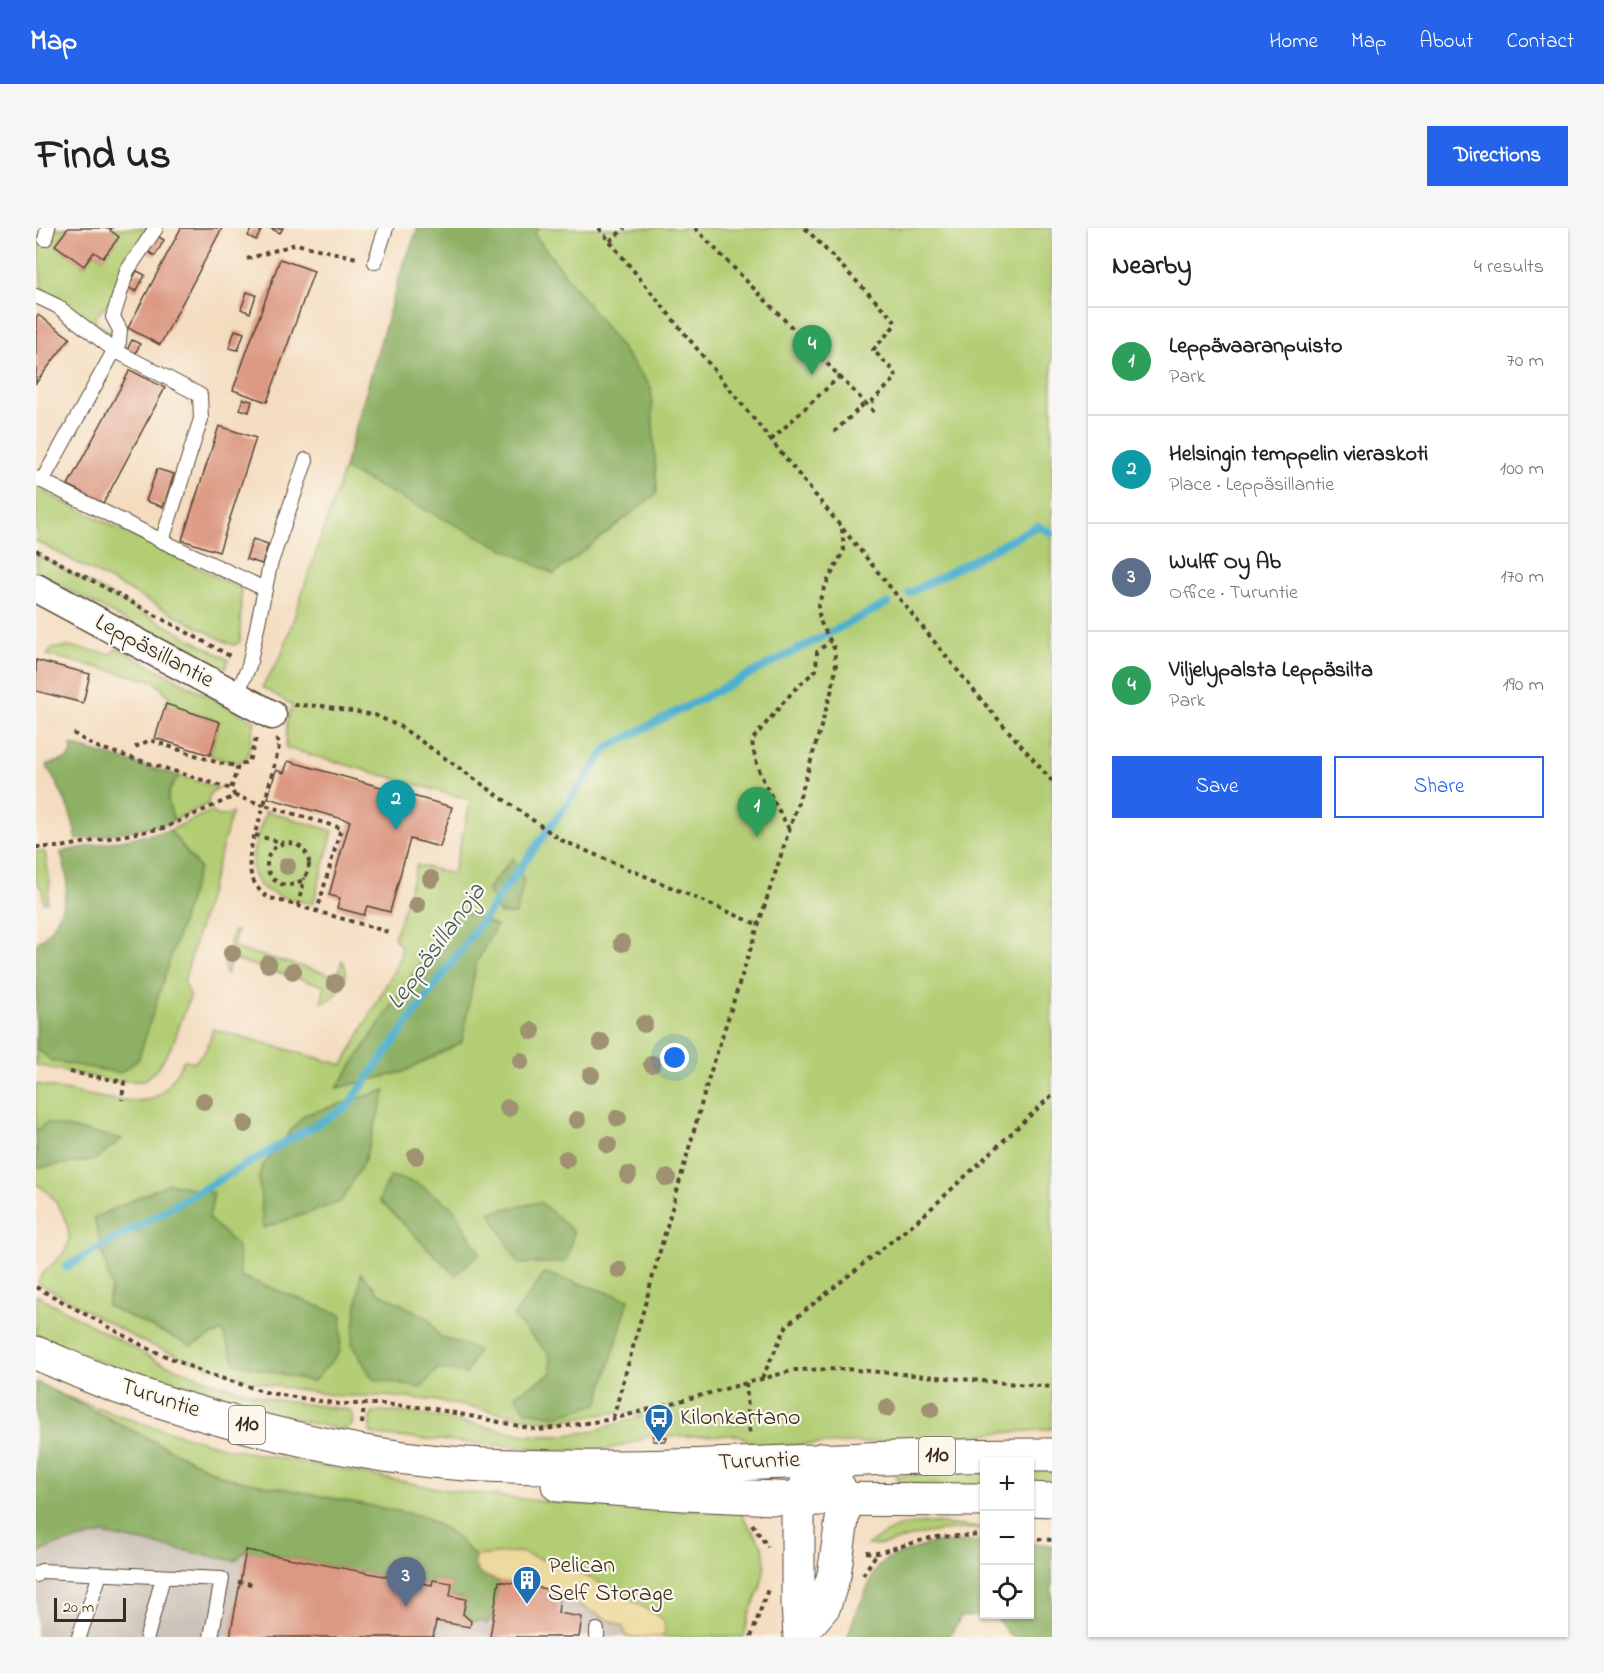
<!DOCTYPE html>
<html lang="en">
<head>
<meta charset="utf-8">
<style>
	body { margin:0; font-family:"Indie Flower",sans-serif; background:#f6f6f6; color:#202124 }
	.controls { position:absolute; right:18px; bottom:18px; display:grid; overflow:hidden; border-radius:0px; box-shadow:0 2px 4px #0004 }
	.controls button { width:54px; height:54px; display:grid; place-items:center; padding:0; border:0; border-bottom:2px solid #e0e0e0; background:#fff; color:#202124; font:30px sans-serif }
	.scale { position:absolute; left:18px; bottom:15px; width:72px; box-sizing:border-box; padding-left:6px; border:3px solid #3b2a1e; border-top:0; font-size:16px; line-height:21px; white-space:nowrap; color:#3b2a1e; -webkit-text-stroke:4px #fbf7ec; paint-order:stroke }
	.you { position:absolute; left:639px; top:830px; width:21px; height:21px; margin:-15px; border:4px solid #fff; border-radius:50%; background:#1a73e8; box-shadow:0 0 0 9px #1a73e833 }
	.badge { display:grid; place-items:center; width:39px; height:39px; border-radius:50%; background:#2563eb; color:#fff; font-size:20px; font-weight:700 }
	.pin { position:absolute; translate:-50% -50px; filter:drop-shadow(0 2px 3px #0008) }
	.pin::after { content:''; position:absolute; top:32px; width:21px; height:18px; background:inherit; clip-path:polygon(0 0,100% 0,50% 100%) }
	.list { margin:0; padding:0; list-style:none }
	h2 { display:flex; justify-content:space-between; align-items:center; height:78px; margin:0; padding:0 24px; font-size:26px }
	h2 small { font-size:20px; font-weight:400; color:#757577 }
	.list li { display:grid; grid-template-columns:39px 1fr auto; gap:18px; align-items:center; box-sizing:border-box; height:108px; padding:0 24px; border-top:2px solid #e0e0e0 }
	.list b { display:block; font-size:22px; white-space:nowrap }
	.list p { margin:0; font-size:20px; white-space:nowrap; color:#757577 }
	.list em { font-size:20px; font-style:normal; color:#757577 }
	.actions { display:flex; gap:12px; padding:18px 24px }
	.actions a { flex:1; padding:14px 0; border:2px solid #2563eb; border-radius:0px; text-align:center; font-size:21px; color:#2563eb }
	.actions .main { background:#2563eb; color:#fff }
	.icon { flex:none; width:33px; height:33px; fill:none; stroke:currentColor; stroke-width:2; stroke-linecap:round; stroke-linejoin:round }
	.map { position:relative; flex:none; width:1016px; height:1409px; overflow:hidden; border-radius:0px }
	header { display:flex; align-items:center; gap:36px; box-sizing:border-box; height:84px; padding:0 30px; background:#2563eb; color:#fff }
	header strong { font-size:28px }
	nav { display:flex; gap:33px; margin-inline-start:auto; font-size:21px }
	.intro { display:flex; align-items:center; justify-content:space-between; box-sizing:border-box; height:144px; padding:0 36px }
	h1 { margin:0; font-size:42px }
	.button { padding:15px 27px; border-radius:0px; background:#2563eb; color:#fff; font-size:21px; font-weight:700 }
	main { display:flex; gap:36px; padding:0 36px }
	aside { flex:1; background:#fff; border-radius:0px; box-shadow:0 2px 4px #0004 }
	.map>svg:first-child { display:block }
	.industrial { fill:#cdc2b9 }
	.green { fill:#b2cd73; stroke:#767c48; stroke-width:1.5 }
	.forest { fill:#8db065; stroke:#646d42; stroke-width:1.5 }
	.sand { fill:#eeda9e; stroke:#94825e; stroke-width:1.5 }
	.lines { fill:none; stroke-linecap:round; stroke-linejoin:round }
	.stream { stroke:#4eb0cd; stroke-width:8 }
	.building { fill:#dc9982 }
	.service-casing { stroke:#574536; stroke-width:16 }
	.minor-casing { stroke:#574536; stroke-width:31 }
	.tertiary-casing { stroke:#574536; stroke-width:35 }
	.primary-casing { stroke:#574536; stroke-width:35 }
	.path { stroke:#574536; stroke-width:4; stroke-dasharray:4.5 4.5; stroke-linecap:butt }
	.service { stroke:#fff; stroke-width:14 }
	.minor { stroke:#fff; stroke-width:28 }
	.tertiary { stroke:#fff; stroke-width:33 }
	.primary { stroke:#fff; stroke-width:33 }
	.tree { fill:#9f9172 }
	.labels { text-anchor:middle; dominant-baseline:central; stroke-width:4.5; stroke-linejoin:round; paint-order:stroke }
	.shield { fill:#fbf7ec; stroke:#75685c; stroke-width:1.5 }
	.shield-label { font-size:22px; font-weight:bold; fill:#3b2a1e }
	.street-label { font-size:24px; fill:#3b2a1e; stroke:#fbf7ec }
	.poi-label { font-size:24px; fill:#3b2a1e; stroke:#fbf7ec; text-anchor:start }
	.water-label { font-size:26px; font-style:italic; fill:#42595b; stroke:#fbf7ec }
</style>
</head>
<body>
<header>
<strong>Map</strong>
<nav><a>Home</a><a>Map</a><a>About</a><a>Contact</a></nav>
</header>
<div class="intro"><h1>Find us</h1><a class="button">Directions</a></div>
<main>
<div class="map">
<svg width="1016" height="1409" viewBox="0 0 1016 1409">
	<rect width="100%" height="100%" fill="#fbf7ec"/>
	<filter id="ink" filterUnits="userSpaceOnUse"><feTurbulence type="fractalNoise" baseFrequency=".0167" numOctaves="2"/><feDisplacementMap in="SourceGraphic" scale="12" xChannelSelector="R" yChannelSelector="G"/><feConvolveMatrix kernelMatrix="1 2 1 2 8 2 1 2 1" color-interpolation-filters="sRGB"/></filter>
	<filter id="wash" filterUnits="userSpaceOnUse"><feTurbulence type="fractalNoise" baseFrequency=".008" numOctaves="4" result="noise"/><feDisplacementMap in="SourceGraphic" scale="24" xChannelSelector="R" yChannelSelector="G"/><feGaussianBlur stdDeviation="1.35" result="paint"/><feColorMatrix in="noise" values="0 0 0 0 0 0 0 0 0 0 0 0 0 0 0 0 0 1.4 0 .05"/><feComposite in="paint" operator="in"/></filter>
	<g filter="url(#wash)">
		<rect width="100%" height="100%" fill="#f4dcbf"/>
		<path class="industrial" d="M98 1284 511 1361 588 1399 590 1409H0V1326L20 1317 67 1306Z"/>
		<g class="green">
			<path d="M19 0H32L20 17 48 38 58 24 67 30 83 9 74 2 76 0H113L73 75 59 89 60 95 77 105V115L54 95 6 63 2 15 13 16Z"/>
			<path d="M382 0H1016V1201L850 1214 722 1218 703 1207 608 1209V1211L573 1221 520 1222 339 1207 334 1204V1190L337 1185 344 1183 387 1186 490 1207 521 1208 553 1204 605 1189 589 1183 515 1194 395 1172 346 1168H304L233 1157 173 1139 105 1113 2 1055C7 1039 24 1035 31 1019 39 999 18 964 0 956V856C27 862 91 878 115 871 131 865 140 845 148 832L159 834 171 820 177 801 307 837 364 731 365 719 358 710 381 637 417 646 435 572 250 520 251 494 256 477 226 459 245 428 308 241 363 50Z"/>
			<path d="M0 260 205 361 204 414 198 417 190 414 0 313Z"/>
			<path d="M0 326 193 432 190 439 173 438 0 344Z"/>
			<path d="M36 419 75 426 81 420 219 493 211 530C200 539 186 531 174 527L184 494 130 476 133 468 118 453 11 427 17 420Z"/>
			<path d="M143 548 182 560 174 565 172 576 138 592C130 571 128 566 143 548Z"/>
			<path d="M175 583C182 589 188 589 196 585L148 753 154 768 137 816 122 840 108 853H75L0 837V820L16 833 163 640 134 602Z"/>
			<path d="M230 583 297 603 277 676C264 673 249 671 236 665 200 650 222 609 230 583Z"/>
			<path d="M0 623 9 624 14 655 11 674H8L6 661 0 654Z"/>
			<path d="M201 702 197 720 301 748 306 732C317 748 302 771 285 775L289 758 196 731 190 747 188 738 196 707 197 704Z"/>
			<path d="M0 1067 121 1133 183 1156 235 1171 313 1182 317 1187 316 1197 311 1201H302C199 1178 95 1153 0 1106Z"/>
			<path d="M29 1168 108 1196 190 1220 411 1262 511 1274 704 1284 727 1319 729 1338 724 1361 713 1386 708 1409H624L629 1405 550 1348 527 1338 483 1324 439 1328 417 1306 386 1288 188 1249Z"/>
			<path d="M993 1240H1016V1257H994Z"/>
			<path d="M948 1242V1257H862L860 1248Z"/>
			<path d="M897 1295 948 1300C927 1301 907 1302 886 1306 867 1310 851 1318 831 1317 857 1299 865 1296 897 1295Z"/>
		</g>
		<g class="forest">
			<path d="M382 0H504L498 6 615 159 621 265 518 346 308 241 363 50Z"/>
			<path d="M35 517 143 548C128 566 130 571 138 592L130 596 41 612C36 583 25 561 10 537L32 531 36 524Z"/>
			<path d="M134 602 163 640 102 832 84 845 16 833 0 820V716C19 702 30 677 31 653 31 644 27 633 25 624Z"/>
			<path d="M477 630 488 652 480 686H464L451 661Z"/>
			<path d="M429 684 460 698 440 736 426 814 367 844 301 860 406 702Z"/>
			<path d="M350 862 328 933 305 974 227 1000 223 950 226 938 268 887Z"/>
			<path d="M10 895 86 911 58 932 1 940 0 904Z"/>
			<path d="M355 948 383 956 417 980 444 1025 419 1047 343 972Z"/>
			<path d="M133 955 178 965 173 991 202 1018 204 1048 306 1087 304 1124 277 1154 199 1135 186 1103 155 1118 71 1078 75 1059 58 990Z"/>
			<path d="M504 974 538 1004 530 1034 483 1036 454 984Z"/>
			<path d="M325 1045 342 1064 392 1090 403 1108 442 1122 430 1146 401 1141 385 1160 337 1151 316 1117Z"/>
			<path d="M509 1045 593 1071 562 1176 520 1188 490 1183 479 1167 516 1145 513 1126 477 1089Z"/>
			<path d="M0 1154 188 1249 386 1288 417 1306 439 1328 438 1337 444 1346 463 1353 457 1389 450 1396 447 1393H435L427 1386 430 1371 414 1368 416 1355 397 1352 396 1357 210 1322 199 1333 67 1306 20 1317 0 1326Z"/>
			<path d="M948 1313V1386H993L994 1315 1016 1317V1409H975L959 1387 925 1389 913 1409H812L818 1390 841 1339 851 1331 897 1315Z"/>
		</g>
		<path class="sand" d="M483 1324 527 1338 550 1348 591 1369 628 1392 629 1405 624 1409H590L587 1399 511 1361 463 1353 444 1346 438 1337 439 1328Z"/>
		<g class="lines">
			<g class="stream">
				<path d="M873 365 1002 298 1016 305"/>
				<path d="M793 405 852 375"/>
				<path d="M30 1039 311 879 572 519 788 408"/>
			</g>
		</g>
		<g id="blocks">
			<g class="building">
				<path d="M32 0H76L74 2 83 9 67 30 58 24 48 38 19 17Z"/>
				<path d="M145 0H186L124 117 92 100Z"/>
				<path d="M216 0 225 3 220 12 212 8Z"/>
				<path d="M234 0H247L244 5Z"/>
				<path d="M120 7 128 12 119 28 111 23Z"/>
				<path d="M244 31 278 43 231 174 197 162Z"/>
				<path d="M101 43 109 47 100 64 92 59Z"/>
				<path d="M211 64 220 67 214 85 205 81Z"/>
				<path d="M2 87 34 110 0 155V90Z"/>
				<path d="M199 102 208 105 202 122 193 120Z"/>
				<path d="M96 112 104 116 99 126 91 122Z"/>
				<path d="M94 142 129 160 67 276 32 257Z"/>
				<path d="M207 171 216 173 213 184 204 181Z"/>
				<path d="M183 198 220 210 183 324 146 312Z"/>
				<path d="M121 241 138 246 127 279 110 273Z"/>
				<path d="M217 311 232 316 226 336 210 331Z"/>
				<path d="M0 432 54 446 47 475 0 463Z"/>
				<path d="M130 476 184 494 174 527 119 510Z"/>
				<path d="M252 533 416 579 404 619 374 611 354 684 331 678 328 687 301 680 304 670 293 667 314 593 232 570 240 542 248 545Z"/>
				<path d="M617 1208 631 1209 630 1213H617Z"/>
				<path d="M210 1322 396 1357 397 1352 416 1355 414 1368 430 1371 427 1386 435 1393 434 1399 400 1393 397 1409H194Z"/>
				<path d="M463 1353 511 1361 510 1367 524 1369 522 1385 546 1389 543 1409H454Z"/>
			</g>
		</g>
	</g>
	<g filter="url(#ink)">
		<use href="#blocks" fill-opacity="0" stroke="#574536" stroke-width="1.5"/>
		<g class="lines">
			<g class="service-casing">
				<g id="service">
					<path d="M9 11 12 0"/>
					<path d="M339 34 350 0"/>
					<path d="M0 68 21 78 78 122 164 167 165 191 126 313"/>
					<path d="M0 250 126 313 229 361 213 438 200 468"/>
					<path d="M6 253 83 114 84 102 77 89 91 43 120 0"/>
					<path d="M229 361 234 337 270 232"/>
					<path d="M0 1347 5 1343 186 1351 175 1409"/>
					<path d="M561 1402V1409"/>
					<path d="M43 1409 64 1346"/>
					<path d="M111 1409 127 1349"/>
				</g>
			</g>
			<g class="minor-casing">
				<path id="minor" d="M0 360 236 487"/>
			</g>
			<g class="tertiary-casing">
				<path id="tertiary" d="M764 1409 762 1376V1271L787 1231 809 1271 798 1347 788 1378 765 1405"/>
			</g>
			<g class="primary-casing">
				<g id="primary">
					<path d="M0 1125C27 1136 54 1149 82 1159 188 1196 317 1229 430 1236 625 1247 821 1226 1016 1227"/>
					<path d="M522 1257 647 1266 762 1271 948 1272"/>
					<path d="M993 1271 1016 1272"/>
				</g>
			</g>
			<g class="path">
				<path d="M563 0 948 475 1016 553"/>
				<path d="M659 0 841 187"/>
				<path d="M769 0 858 92 859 97 837 122 859 144 860 150 832 177"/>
				<path d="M574 13 589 0"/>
				<path d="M211 31 260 16 321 30"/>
				<path d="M798 204 829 175"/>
				<path d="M735 212 804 148"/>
				<path d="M0 322 196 429"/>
				<path d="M258 477 286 478 339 487 365 499 525 612 723 697"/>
				<path d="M37 505 58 518 195 561"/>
				<path d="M240 511 244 515 228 577 305 600 281 683"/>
				<path d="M99 519 114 512 183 535 202 538"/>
				<path d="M199 568 195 561 202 538 213 533 221 507"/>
				<path d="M753 601C738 573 719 544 716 512L758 462 780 442 781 424 794 413"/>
				<path d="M219 607 248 615"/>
				<circle cx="252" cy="636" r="21"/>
				<path d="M0 619H25L128 600 199 568 228 577C219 609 199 644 231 669L356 705"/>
				<path d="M262 678 268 650"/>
				<path d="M34 844 88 854 86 872"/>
				<path d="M0 1059 111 1120 169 1145 233 1165 303 1176H345L394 1180 503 1202 577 1191 759 1142 809 1141 1016 1159"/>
				<path d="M726 1150 751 1097 887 988 1016 867"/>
				<path d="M710 1155 714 1208"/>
				<path d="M577 1190 673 849 769 553 796 461 800 439 798 420 784 393 782 378 788 360 808 322 806 300"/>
				<path d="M326 1196 328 1176"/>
				<path d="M716 1296 732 1319"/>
				<path d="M993 1310 1016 1312"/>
				<path d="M830 1324 841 1325 898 1309 948 1307"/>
				<path d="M827 1347 841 1325"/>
				<path d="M202 1354 216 1356"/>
				<path d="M715 1409 732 1361"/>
			</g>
			<use href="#service" class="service"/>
			<use href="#minor" class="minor"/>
			<use href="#tertiary" class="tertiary"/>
			<use href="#primary" class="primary"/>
		</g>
		<g class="tree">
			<circle cx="251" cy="638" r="9"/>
			<circle cx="395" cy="651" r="9"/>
			<circle cx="381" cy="677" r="9"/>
			<circle cx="586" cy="715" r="9"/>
			<circle cx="196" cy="725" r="9"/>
			<circle cx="232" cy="736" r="9"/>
			<circle cx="257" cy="743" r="9"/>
			<circle cx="299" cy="755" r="9"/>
			<circle cx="608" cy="796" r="9"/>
			<circle cx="496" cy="803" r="9"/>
			<circle cx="565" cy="814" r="9"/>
			<circle cx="485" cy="833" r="9"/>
			<circle cx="616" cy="836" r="9"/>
			<circle cx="555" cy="847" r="9"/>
			<circle cx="168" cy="873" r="9"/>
			<circle cx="472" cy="880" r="9"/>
			<circle cx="582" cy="890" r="9"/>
			<circle cx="541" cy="892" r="9"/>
			<circle cx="209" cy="896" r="9"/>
			<circle cx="572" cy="917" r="9"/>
			<circle cx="380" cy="928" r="9"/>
			<circle cx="530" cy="931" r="9"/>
			<circle cx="592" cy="947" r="9"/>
			<circle cx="631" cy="950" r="9"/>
			<circle cx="583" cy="1042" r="9"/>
			<circle cx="851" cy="1180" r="9"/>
			<circle cx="895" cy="1181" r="9"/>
		</g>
	</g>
	<defs>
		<g id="bus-pin" transform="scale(1.5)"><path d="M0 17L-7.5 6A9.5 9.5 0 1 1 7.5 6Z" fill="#1f6fb2" stroke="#fbf7ec"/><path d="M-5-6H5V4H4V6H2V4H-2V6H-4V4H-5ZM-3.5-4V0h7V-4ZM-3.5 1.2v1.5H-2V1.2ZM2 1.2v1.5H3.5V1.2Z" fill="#fff"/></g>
		<g id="building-pin" transform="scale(1.5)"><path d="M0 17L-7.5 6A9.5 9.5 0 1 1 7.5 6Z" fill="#1f6fb2" stroke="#fbf7ec"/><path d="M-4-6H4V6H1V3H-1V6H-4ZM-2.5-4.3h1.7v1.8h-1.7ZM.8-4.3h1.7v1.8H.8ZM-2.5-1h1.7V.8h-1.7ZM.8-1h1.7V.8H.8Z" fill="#fff"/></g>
	</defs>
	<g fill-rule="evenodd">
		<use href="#bus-pin" x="623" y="1190"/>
		<use href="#building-pin" x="491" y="1352"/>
	</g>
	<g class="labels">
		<g class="shield">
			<rect x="193" y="1178" width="36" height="38" rx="4.5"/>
			<rect x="883" y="1209" width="36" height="38" rx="4.5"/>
		</g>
		<g class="shield-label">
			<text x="211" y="1197">110</text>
			<text x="901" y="1228">110</text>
		</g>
		<g class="street-label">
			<text transform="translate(118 424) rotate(28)">Leppäsillantie</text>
			<text transform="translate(124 1171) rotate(18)">Turuntie</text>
			<text transform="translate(723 1234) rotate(-2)">Turuntie</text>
		</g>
		<g class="poi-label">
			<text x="644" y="1190">Kilonkartano</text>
			<text x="512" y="1338">Pelican<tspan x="512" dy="28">Self Storage</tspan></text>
		</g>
		<g class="water-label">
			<text transform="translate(401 719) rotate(-54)">Leppäsillanoja</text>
		</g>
	</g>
</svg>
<div class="controls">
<button>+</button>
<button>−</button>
<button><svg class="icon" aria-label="locate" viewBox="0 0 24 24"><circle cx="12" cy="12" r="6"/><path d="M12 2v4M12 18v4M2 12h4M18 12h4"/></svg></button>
</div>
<div class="scale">20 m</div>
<div class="you"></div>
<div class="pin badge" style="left:721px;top:609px;background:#2e9e5b">1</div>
<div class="pin badge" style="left:360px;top:602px;background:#0f9aa8">2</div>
<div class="pin badge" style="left:370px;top:1379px;background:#5c6f8a">3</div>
<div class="pin badge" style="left:776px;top:147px;background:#2e9e5b">4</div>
</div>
<aside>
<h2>Nearby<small>4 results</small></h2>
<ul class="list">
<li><span class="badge" style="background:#2e9e5b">1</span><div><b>Leppävaaranpuisto</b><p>Park</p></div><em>70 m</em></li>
<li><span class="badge" style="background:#0f9aa8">2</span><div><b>Helsingin temppelin vieraskoti</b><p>Place · Leppäsillantie</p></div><em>100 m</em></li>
<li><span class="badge" style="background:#5c6f8a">3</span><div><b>Wulff Oy Ab</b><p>Office · Turuntie</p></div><em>170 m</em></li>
<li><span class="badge" style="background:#2e9e5b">4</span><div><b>Viljelypalsta Leppäsilta</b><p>Park</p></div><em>190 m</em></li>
</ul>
<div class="actions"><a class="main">Save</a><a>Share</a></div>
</aside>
</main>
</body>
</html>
